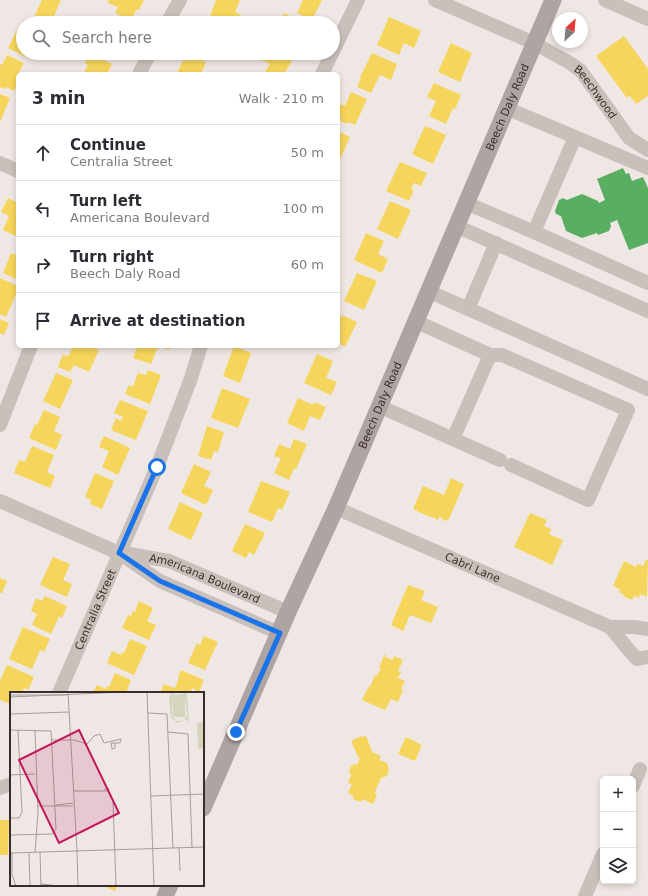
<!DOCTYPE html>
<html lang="en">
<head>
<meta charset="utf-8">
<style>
	body { margin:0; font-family:"DejaVu Sans",sans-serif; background:#f2f2f3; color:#2b2b33 }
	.controls { position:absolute; right:12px; bottom:12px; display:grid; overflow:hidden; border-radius:6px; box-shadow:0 2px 6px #0003 }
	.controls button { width:36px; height:36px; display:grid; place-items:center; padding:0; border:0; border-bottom:1px solid #e1e1e2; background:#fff; color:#2b2b33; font:20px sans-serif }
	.compass { position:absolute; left:552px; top:12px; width:36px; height:36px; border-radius:50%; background:#fff; box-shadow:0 2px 6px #0003; rotate:26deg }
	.stop { position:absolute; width:12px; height:12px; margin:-9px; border:3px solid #1a73e8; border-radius:50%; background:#fff }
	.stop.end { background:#1a73e8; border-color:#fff; box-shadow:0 1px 4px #0008 }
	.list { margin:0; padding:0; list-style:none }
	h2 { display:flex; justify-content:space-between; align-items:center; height:52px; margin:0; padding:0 16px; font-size:17px }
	h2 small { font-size:13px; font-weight:400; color:#7c7c81 }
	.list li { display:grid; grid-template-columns:26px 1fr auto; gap:12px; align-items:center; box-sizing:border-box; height:56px; padding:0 16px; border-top:1px solid #e1e1e2 }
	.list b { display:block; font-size:15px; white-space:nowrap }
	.list p { margin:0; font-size:13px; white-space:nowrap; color:#7c7c81 }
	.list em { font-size:13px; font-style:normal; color:#7c7c81 }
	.icon { flex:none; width:22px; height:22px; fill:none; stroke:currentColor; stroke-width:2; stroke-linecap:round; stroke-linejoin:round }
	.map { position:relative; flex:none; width:648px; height:896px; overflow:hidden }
	.search { position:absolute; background:#fff; box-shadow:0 2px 6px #0003; left:16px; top:16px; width:324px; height:44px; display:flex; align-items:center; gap:10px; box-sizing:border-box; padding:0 14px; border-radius:22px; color:#7c7c81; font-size:15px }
	.panel { position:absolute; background:#fff; box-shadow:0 2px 6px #0003; left:16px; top:72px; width:324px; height:276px; border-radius:6px }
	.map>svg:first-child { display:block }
	.homes { fill:#f6d55c }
	.public { fill:#5aae61 }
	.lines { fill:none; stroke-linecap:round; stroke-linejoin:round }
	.minor { stroke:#c9c0bc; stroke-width:14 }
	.major { stroke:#aea4a1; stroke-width:17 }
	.route { stroke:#1a73e8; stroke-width:5 }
	.labels { text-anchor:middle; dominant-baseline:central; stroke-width:4; stroke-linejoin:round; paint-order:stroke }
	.street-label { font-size:11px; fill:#3b2c2a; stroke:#fbf1ec }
	.inset-road { fill:none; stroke:#a79c9a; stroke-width:1 }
	.view { fill:#c2185b; fill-opacity:0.15; stroke:#c2185b; stroke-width:2 }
	.inset-edge { fill:none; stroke:#3b2c2a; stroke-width:2 }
</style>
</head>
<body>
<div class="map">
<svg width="648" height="896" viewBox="0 0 648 896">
	<rect width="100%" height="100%" fill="#efe7e4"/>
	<g class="homes">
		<path d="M42 0H61L51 23 34 17Z"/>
		<path d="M109 0H144L139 10H136L131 20 115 13 118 7 108 3Z"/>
		<path d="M216 0H240L235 12 242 16 239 23H227L210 16Z"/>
		<path d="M303 0H322L312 20 297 13Z"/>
		<path d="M284 13 304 23H280Z"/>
		<path d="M103 16 119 23H100Z"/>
		<path d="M389 17 421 31 414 48 404 43 399 55 377 45Z"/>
		<path d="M17 30 23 33V53H30L28 58 8 48Z"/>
		<path d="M624 36 648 69V96L636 104 630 96 627 98 596 56Z"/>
		<path d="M451 43 472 53 460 82 438 72Z"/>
		<path d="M89 53 112 64 107 74H83L88 65 85 64Z"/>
		<path d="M265 53H278L292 61 284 74H264L270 64 261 60Z"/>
		<path d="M372 53 397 64 391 80 380 75 371 93 357 87 361 78 360 77Z"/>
		<path d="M7 55 24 63 16 78 18 79V82L14 91 6 87 5 89 0 87V64L2 65Z"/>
		<path d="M187 55 206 62 201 74H177L183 60 185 61Z"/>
		<path d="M434 83 461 95 455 109 453 108 446 124 429 116 436 101 427 97Z"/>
		<path d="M351 92 367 99 355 125 349 122 347 124 338 120V109L340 104 345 106Z"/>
		<path d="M0 94 10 98 0 122Z"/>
		<path d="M425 126 446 135 433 164 412 154Z"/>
		<path d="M338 131 350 137 338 164Z"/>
		<path d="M400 162 427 173 421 186 414 183 411 189 414 190 409 201 386 191Z"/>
		<path d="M8 198 18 203V237L3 230 9 216 1 212Z"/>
		<path d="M390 201 411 210 398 239 377 229Z"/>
		<path d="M366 233 384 241 378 254 388 259 382 273 354 260Z"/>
		<path d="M18 249V280L3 273 11 253 15 255Z"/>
		<path d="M357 273 377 281 364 310 344 301Z"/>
		<path d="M0 278 18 286V290L6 317 0 314Z"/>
		<path d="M342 315 357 322 345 347 338 343V322Z"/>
		<path d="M0 319 9 323 4 335 0 333Z"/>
		<path d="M73 346H89L99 350 89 372 74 365 70 372 58 367 63 354 68 357Z"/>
		<path d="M137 346H170L169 350 159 347 158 350 157 349 151 364 133 358Z"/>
		<path d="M234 346 251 353 240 383 223 376Z"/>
		<path d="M317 354 333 361 326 378 337 382 331 395 304 383Z"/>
		<path d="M148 370 161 375 150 404 125 394 129 385 133 387 138 373 146 375Z"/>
		<path d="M56 373 73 380 60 409 43 401Z"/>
		<path d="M222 388 250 399 238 428 211 418Z"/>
		<path d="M298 398 313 405 314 402 326 407 320 420 310 416 304 431 287 423Z"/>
		<path d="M120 400 148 411 136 440 111 430 116 418 121 421 123 417 114 413Z"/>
		<path d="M44 410 60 417 54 431 62 435 56 450 29 438 35 424 37 425Z"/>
		<path d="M207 426 224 432 218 452 214 451 211 460 198 456Z"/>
		<path d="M104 436 130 448 118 475 102 467 109 451 99 447Z"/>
		<path d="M294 439 307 444 296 469 294 468 289 480 274 473 281 458 274 456 279 444 290 449Z"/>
		<path d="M32 446 54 455 47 472 55 476 50 488 14 473 19 460 25 462Z"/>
		<path d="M194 464 211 472 204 486 213 490 206 505 181 493Z"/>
		<path d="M95 473 114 481 102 509 90 504 91 500 85 497Z"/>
		<path d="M451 478 464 484 449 519 445 521 442 519 440 516 438 520 430 516V517L413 509 423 486 444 495Z"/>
		<path d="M261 481 290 492 282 510 278 508 272 522 248 512Z"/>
		<path d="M180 502 203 513 191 540 168 529Z"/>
		<path d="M530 513 547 520 544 526 551 529 549 534 563 540 552 565 514 547Z"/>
		<path d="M245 524 265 533 254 555 249 552 246 558 232 551Z"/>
		<path d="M53 557 70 564 63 580 72 584 67 597 40 585Z"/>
		<path d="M646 560H648L647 597 640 594 639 598 634 596 632 600 623 596 624 595 619 592 621 590 613 586 624 561 636 567 637 564 643 566Z"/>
		<path d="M0 578 7 581 2 593H0Z"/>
		<path d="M408 585 425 591 421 600 438 607 431 623 410 615 403 631 391 625Z"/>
		<path d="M45 596 67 606 62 618 59 616 51 634 32 625 37 614 31 611 36 598 42 601Z"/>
		<path d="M139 601 153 608 147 621 156 625 149 640 122 628 128 615 131 616 133 611 135 612Z"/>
		<path d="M23 627 50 639 44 652 40 650 32 669 9 659Z"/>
		<path d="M204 636 218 642 205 670 188 663 197 643 200 645Z"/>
		<path d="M130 639 147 646 134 675 107 663 112 651 121 655 122 652 124 653Z"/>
		<path d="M385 654 386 655 385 657 393 660 394 656 403 660 398 671 401 672 398 678 405 681 401 689 403 690 398 702 391 699 385 710 362 700 369 686 370 687 375 675 377 676 381 668 379 667Z"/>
		<path d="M7 665 34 677 28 690 24 688 22 693H11V704L0 700V681Z"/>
		<path d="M181 670 204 680 199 692 192 688 190 693H160L164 684 175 688 179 678 178 677Z"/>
		<path d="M115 673 131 680 126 693H93L97 685 106 689 107 686 109 687Z"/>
		<path d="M361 736 362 737 366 736 372 752 381 756 379 760 387 763 389 769 387 776 381 778 375 792V794L377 795 373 804 362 799 361 802 353 799 354 796 348 793 352 784 348 783 351 775 349 771 351 766 355 764 357 765 360 758 358 757 351 741Z"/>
		<path d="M406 737 422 745 415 761 398 754Z"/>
		<path d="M0 820H9L8 855H0Z"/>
		<path d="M101 885H118L115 891Z"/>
	</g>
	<path class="public" d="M623 168 626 174 629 173 632 181 643 177 648 188V243L629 250 617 220 610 223 611 226 609 231 598 235 597 233 582 238 566 231 561 216 556 214 555 211 559 200 563 198 567 200 582 194 598 201 599 203 605 200 597 179Z"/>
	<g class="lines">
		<g class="minor">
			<path id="s1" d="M435 0 534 43 570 63 581 71 629 138 648 150"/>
			<path d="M605 0 648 19"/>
			<path d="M167 23 180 0"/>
			<path d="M139 74 150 53"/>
			<path d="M322 74 358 0"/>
			<path d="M575 137 648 168"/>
			<path d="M0 163 18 171"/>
			<path d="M466 203 534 232 575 137 506 108"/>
			<path d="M456 226 648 311"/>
			<path d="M534 232 648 283"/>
			<path d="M428 291 648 389"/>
			<path d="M468 309 496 243"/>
			<path d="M415 321 490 355H502L628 410 588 500 511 465"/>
			<path d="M379 406 500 460"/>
			<path d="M0 425 31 346"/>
			<path d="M453 439 490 355"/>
			<path d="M0 501 119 553 160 581 279 633"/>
			<path id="s2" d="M336 508 610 627H634L648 629"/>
			<path id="s3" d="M124 553 169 561 288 612"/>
			<path d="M610 627 628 649 637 659 648 657"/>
			<path id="s4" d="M59 693 157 467 190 381 201 346"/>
			<path d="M633 786 640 769"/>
			<path d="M0 788 11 784"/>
			<path d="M585 896 603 854"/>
		</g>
		<g class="major">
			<path id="s5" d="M203 808 288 612 336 508 553 0"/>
			<path d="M165 896 170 885"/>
		</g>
	</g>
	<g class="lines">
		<path class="route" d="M157 467 119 553 160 581 280 633 236 732"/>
	</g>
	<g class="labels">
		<g class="street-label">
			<text stroke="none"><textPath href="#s1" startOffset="188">Beechwood</textPath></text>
			<text stroke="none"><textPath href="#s5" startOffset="764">Beech Daly Road</textPath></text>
			<text stroke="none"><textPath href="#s5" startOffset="440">Beech Daly Road</textPath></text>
			<text stroke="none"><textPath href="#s2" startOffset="149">Cabri Lane</textPath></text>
			<text stroke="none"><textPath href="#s3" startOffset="85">Americana Boulevard</textPath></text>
			<text stroke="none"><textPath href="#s4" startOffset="91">Centralia Street</textPath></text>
		</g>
	</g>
	<g transform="translate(10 692)">
		<rect width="194" height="194" fill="#efe7e4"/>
		<path d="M162 0H165L162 3 174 2 172 0H175L177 3 179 31 177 27 168 31 161 26 159 6ZM162 3 163 25H175V4L177 22 175 27 172 29H167L162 24ZM194 30V56L188 57 187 31Z" fill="#d5d4bd" fill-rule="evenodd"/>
		<path class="inset-road" d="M58 0 67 159M137 0 144 194M0 3H57M0 5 114 0M138 21 157 22 163 156M0 22 59 20M0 38 41 39 46 137 42 142 0 143M25 38 28 120 25 160M158 40 178 42 182 155M42 48H64L77 52 84 44 90 42 94 51 111 47 110 51H101L102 57 105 56V51M0 83 25 82M64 99H99L98 96 94 98M141 104 194 102M103 110 106 194M46 113 63 111M28 114H63M0 126H9L12 120 8 38M169 155 170 179M67 159 68 194M30 160 31 194M0 161 194 155M2 161V183L6 194M19 161 20 194M31 192 49 194"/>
		<path class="view" d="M69 38 109 121 49 151 9 68Z"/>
		<rect width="194" height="194" class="inset-edge"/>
	</g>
</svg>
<div class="controls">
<button>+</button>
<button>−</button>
<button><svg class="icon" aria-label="layers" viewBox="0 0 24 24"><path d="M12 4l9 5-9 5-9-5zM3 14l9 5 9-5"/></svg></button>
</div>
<svg class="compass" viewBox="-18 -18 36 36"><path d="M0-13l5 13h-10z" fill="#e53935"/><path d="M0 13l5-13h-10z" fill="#7c7c81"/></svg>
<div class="stop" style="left:157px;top:467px"></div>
<div class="stop end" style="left:236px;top:732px"></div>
<div class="search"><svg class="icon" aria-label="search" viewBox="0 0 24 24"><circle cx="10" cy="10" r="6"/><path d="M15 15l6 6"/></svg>Search here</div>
<section class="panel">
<h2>3 min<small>Walk · 210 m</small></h2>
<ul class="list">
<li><svg class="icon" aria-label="ahead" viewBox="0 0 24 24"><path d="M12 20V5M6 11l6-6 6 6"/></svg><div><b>Continue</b><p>Centralia Street</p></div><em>50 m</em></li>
<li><svg class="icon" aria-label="left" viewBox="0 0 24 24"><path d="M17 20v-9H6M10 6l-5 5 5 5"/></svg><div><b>Turn left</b><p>Americana Boulevard</p></div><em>100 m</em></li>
<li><svg class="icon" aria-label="right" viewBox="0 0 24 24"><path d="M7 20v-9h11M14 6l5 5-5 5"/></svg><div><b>Turn right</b><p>Beech Daly Road</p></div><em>60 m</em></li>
<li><svg class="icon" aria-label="arrive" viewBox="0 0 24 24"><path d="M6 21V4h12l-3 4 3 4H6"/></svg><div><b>Arrive at destination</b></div></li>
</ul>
</section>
</div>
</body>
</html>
